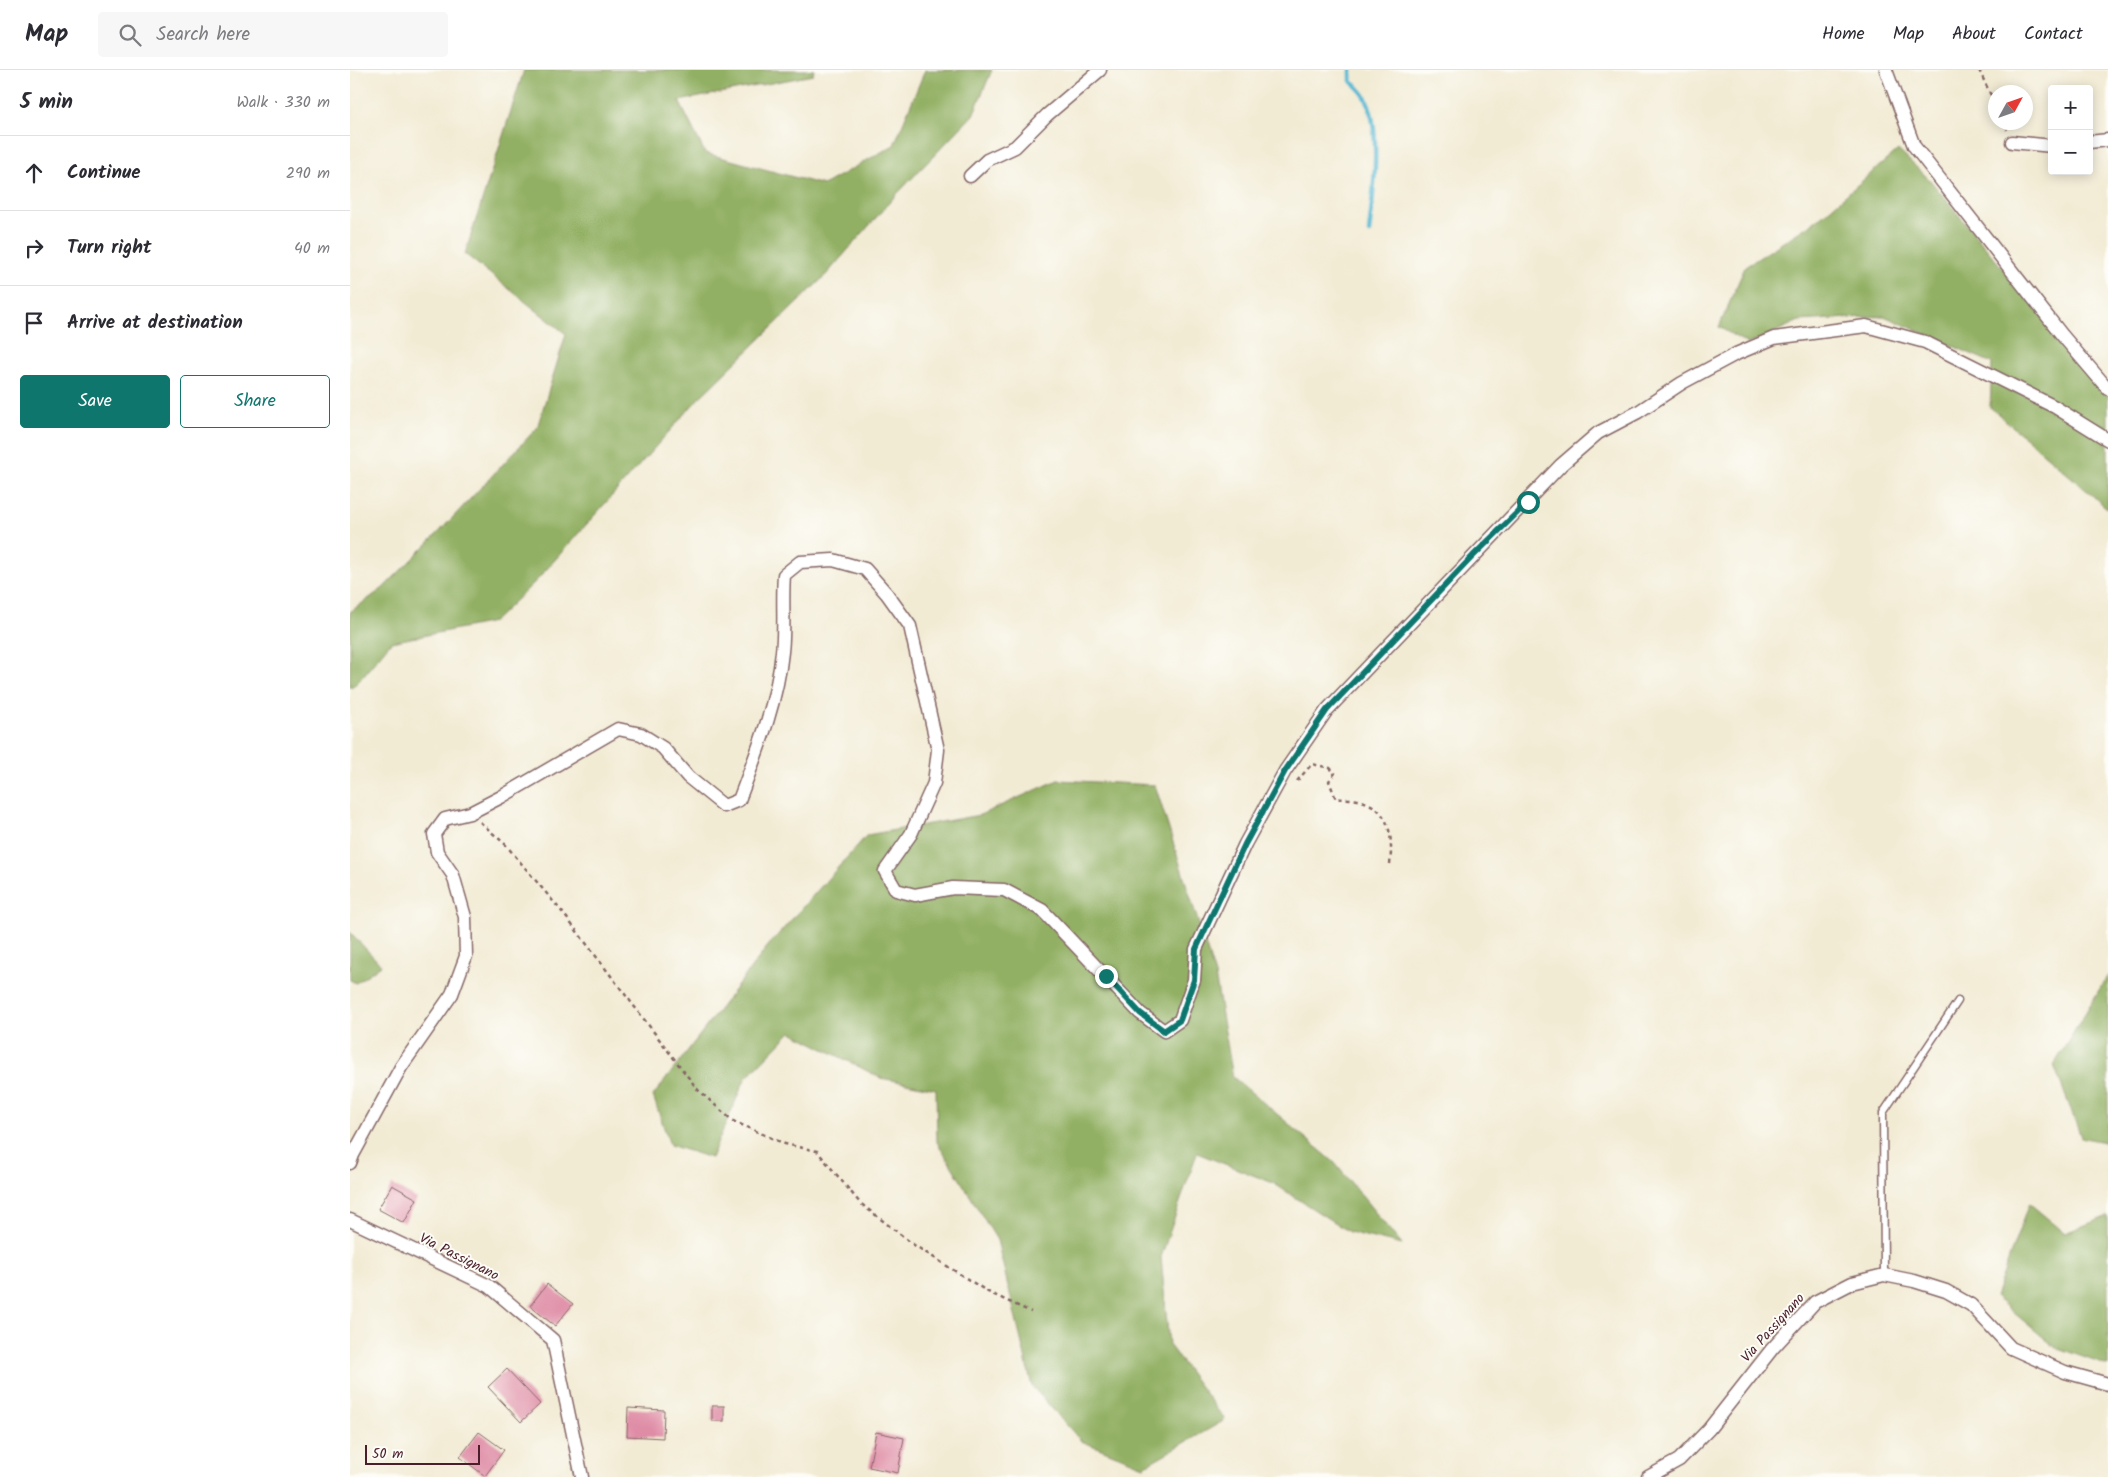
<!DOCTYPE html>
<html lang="en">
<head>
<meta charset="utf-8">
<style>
	body { margin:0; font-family:Kalam,sans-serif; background:#f7f7f7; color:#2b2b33 }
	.controls { position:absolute; right:15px; top:15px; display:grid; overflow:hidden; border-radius:5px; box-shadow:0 2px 12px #0003 }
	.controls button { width:45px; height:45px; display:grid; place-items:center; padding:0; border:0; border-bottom:1px solid #e1e1e2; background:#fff; color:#2b2b33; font:25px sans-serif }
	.compass { position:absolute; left:1638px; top:15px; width:45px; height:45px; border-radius:50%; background:#fff; box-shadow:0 2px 12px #0003; rotate:50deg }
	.scale { position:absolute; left:15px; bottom:12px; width:115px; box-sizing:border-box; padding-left:5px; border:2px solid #4a1f2b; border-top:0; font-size:14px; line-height:18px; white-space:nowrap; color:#4a1f2b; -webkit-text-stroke:4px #fdfcf7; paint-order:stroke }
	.stop { position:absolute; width:15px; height:15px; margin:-11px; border:4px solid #0f766e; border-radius:50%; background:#fff }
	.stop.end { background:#0f766e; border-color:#fff; box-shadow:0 1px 5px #0008 }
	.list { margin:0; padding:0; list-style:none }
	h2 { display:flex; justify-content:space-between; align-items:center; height:65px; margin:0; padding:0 20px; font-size:21px }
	h2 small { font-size:16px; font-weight:400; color:#7c7c81 }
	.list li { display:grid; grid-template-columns:32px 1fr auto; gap:15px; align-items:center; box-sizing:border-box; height:75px; padding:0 20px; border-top:1px solid #e1e1e2 }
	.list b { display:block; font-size:19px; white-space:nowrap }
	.list em { font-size:16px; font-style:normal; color:#7c7c81 }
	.actions { display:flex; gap:10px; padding:15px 20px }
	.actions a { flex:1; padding:11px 0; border:1px solid #0f766e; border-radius:5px; text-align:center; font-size:18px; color:#0f766e }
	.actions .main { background:#0f766e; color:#fff }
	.icon { flex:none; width:28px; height:28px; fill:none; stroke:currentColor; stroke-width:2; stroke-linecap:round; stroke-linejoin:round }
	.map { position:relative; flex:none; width:1758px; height:1407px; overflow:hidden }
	header { display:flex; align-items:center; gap:30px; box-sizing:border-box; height:70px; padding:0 25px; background:#fff; border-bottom:1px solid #e1e1e2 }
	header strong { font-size:24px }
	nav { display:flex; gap:28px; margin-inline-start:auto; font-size:18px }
	.search { width:350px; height:45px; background:#f7f7f7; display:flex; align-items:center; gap:12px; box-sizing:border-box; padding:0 18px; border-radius:5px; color:#7c7c81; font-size:19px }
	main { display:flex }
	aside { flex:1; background:#fff }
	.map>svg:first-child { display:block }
	.forest { fill:#92b064; stroke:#6e6848 }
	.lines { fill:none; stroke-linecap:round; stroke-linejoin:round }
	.stream { stroke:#54b7d3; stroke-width:4.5 }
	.building { fill:#df8ca6 }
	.service-casing { stroke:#856666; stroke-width:9 }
	.minor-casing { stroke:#856666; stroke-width:15 }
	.path { stroke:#856666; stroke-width:2.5; stroke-dasharray:4 4; stroke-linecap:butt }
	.service { stroke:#fff; stroke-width:6 }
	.minor { stroke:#fff; stroke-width:12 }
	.route { stroke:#0f766e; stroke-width:6 }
	.labels { text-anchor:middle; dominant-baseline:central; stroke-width:4; stroke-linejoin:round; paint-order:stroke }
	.street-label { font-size:14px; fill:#4a1f2b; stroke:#fdfcf7 }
</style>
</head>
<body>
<header>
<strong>Map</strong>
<div class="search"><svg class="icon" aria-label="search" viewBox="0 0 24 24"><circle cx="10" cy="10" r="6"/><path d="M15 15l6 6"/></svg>Search here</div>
<nav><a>Home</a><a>Map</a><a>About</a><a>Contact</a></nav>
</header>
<main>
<aside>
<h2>5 min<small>Walk · 330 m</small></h2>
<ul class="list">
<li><svg class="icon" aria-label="ahead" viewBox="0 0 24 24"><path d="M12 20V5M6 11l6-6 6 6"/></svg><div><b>Continue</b></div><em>290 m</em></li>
<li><svg class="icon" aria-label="right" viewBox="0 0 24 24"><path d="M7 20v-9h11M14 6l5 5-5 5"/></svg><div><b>Turn right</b></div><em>40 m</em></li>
<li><svg class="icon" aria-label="arrive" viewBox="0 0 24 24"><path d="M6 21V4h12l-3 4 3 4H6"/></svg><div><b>Arrive at destination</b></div></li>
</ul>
<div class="actions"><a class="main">Save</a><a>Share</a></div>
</aside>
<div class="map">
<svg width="1758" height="1407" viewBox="0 0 1758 1407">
	<rect width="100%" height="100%" fill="#fdfcf7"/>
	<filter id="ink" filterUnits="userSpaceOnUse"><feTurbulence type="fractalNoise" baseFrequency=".02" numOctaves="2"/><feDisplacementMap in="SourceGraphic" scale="10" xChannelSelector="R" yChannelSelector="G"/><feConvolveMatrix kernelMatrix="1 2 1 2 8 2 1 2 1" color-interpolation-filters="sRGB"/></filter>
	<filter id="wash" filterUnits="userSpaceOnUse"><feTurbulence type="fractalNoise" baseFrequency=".0096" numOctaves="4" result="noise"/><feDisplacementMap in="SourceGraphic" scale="20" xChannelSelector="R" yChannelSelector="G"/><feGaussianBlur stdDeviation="1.12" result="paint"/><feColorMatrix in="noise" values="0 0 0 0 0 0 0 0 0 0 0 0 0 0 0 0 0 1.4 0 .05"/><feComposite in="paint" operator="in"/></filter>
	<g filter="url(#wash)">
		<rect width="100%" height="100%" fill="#f2ebd4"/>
		<g class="forest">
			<path d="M174 0H464L463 5 329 31 355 83 473 115 544 75 575 0H642L623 45 545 126 476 205 348 329 187 510 143 552 41 572 8 612 0 618V542L32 519 90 461 187 358 216 264 115 184Z"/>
			<path d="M1548 80 1579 109 1758 326V439L1640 337 1642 293 1534 246 1449 251 1398 274 1369 257 1395 197 1467 150Z"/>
			<path d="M708 710 805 715 865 905 883 1007 984 1092 1052 1175 999 1162 923 1113 847 1083 811 1187 819 1275 875 1350 794 1396 731 1371 682 1316 647 1170 587 1072 586 1019 531 1008 441 962 395 1009 361 1088 320 1075 303 1026 418 876 517 765 630 745Z"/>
			<path d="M0 862 31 895 6 913 0 910Z"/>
			<path d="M1758 905V1073L1731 1067 1704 995Z"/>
			<path d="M1679 1133 1715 1163 1758 1146V1296L1705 1277 1645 1227Z"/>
		</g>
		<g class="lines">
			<path class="stream" d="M1001 0V11C1005 15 1011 20 1014 25 1033 56 1023 126 1019 162"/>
		</g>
		<g id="blocks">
			<g class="building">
				<path d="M42 1115 67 1129 54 1153 28 1139Z"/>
				<path d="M197 1214 223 1234 205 1256 180 1236Z"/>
				<path d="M157 1299 190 1334 171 1352 138 1317Z"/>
				<rect x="362" y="1336" width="12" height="15"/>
				<path d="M278 1338 314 1340 313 1368 277 1366Z"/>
				<path d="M129 1362 154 1380 135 1406 110 1387Z"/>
				<path d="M526 1362 554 1368 548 1403 519 1397Z"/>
			</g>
		</g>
	</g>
	<g filter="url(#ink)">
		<use href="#blocks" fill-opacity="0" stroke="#856666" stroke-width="1"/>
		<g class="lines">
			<g class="service-casing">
				<path id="service" d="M1534 1205 1533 1043 1608 931"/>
			</g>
			<g class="minor-casing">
				<g id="minor">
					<path d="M1536 0 1564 76 1712 265 1758 319"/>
					<path d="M1662 72 1702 76"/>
					<path d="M1739 72 1758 70"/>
					<path d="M620 106 637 90 665 77 697 45 750 0"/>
					<path d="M0 1093 3 1085 51 997 102 924 116 886 115 847 103 805 87 782 84 764 95 749 120 743 151 727 268 659 291 664 313 678 338 707 374 736 389 730C407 682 427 633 432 582 435 557 432 530 434 505L450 492 483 490 515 499 537 524 560 556 588 680 584 713 561 764 535 801 546 820 565 825 603 818 654 820 692 840 790 943 814 961 830 950 844 910 846 879 895 774 935 701 977 640 1211 395 1248 363 1288 342 1332 313 1386 284 1424 268 1516 256 1575 272 1705 337 1758 370"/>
					<path d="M0 1150 139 1216 203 1270 232 1407"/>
					<path d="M1298 1407 1329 1390 1359 1359 1422 1279 1465 1232 1502 1213 1534 1205 1564 1211 1596 1221 1621 1235 1661 1278 1715 1302 1758 1314"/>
				</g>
			</g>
			<g class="path">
				<path d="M1629 0 1646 36"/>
				<path d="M1653 52 1657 60"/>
				<path d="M947 711 962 694 980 698 985 703 979 711 986 729C1032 726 1045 752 1040 794"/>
				<path d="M130 752 155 774 213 843 348 1020 383 1051 435 1074 467 1081 510 1133 564 1175 638 1222 681 1242"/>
			</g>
			<use href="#service" class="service"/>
			<use href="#minor" class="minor"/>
		</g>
	</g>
	<g class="lines" filter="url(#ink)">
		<path class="route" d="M756 906 790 943 814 961 830 950 844 910 846 879 895 774 935 701 977 640 1123 486 1178 432"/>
	</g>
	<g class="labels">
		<g class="street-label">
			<text transform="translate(109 1187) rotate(27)">Via Passignano</text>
			<text transform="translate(1423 1258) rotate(-48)">Via Passignano</text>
		</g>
	</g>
</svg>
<div class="controls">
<button>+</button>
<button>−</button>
</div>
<svg class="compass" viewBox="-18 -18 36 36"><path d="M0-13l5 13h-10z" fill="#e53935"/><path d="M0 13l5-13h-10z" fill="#7c7c81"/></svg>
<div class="scale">50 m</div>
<div class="stop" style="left:1178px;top:432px"></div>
<div class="stop end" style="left:756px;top:906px"></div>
</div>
</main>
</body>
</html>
